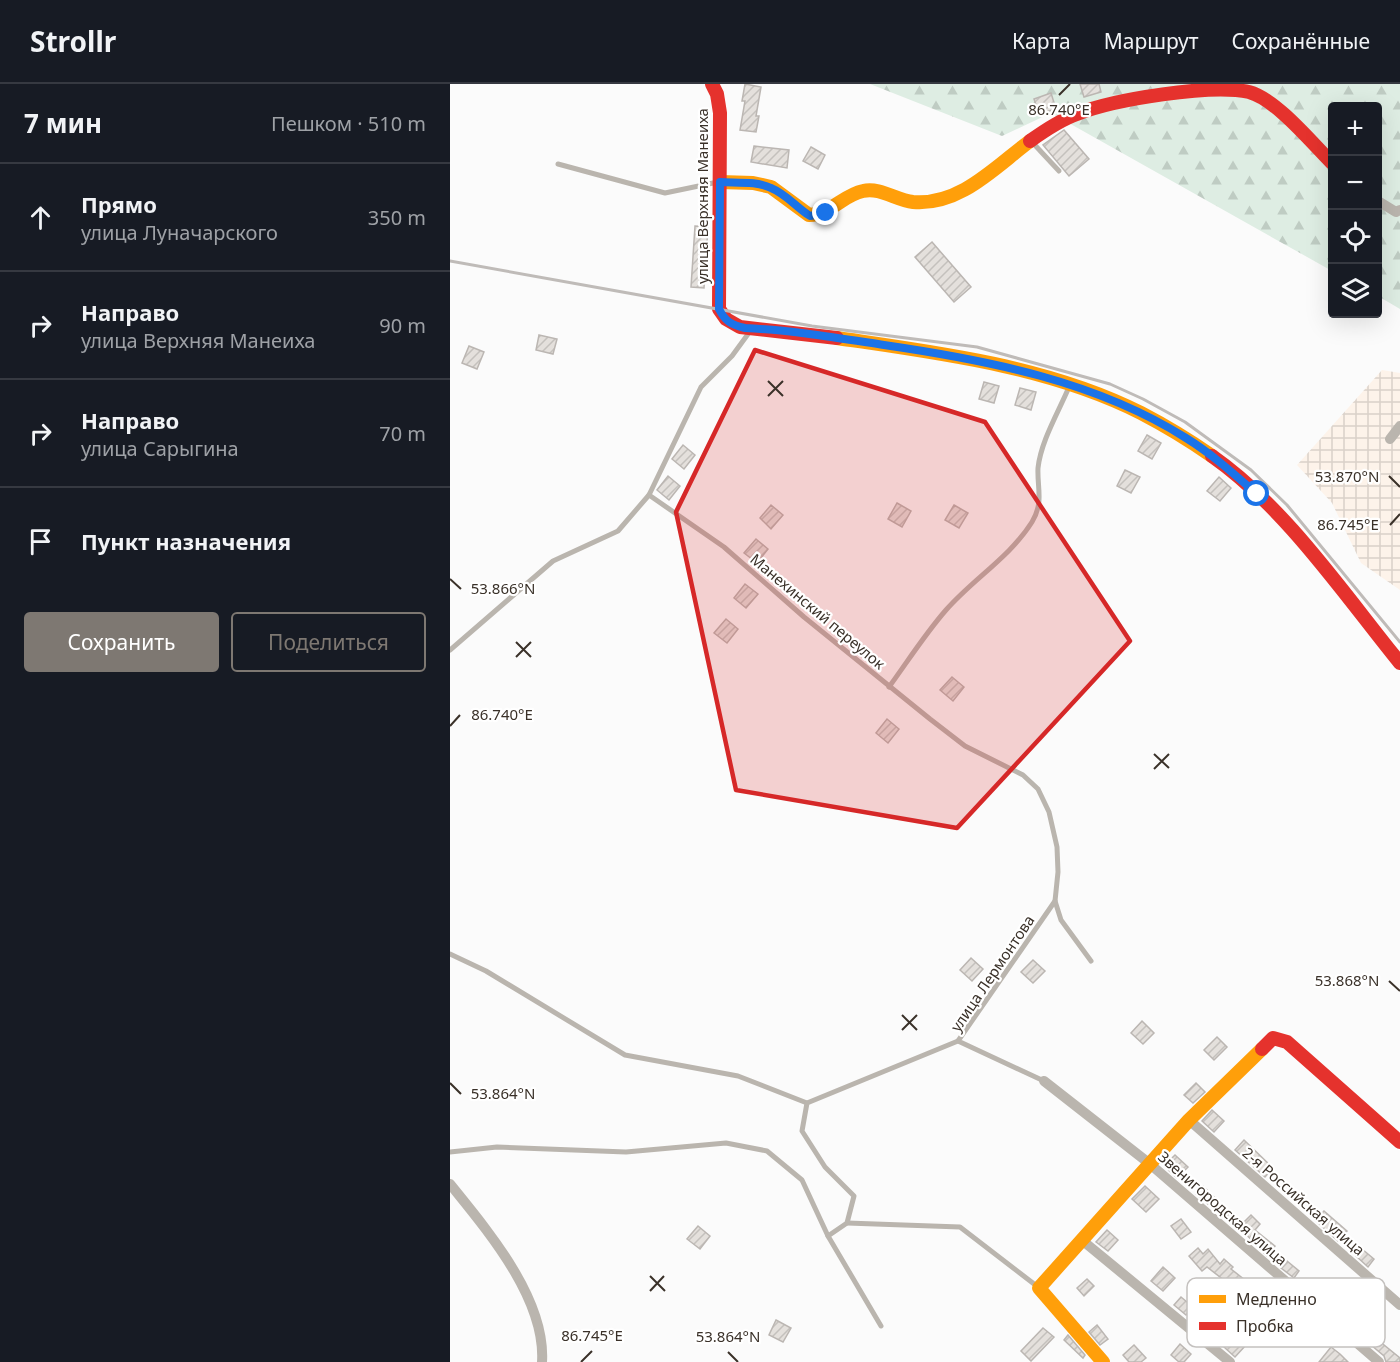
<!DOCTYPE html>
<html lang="ru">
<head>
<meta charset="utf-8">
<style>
	body { margin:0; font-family:"Noto Sans",sans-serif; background:#242831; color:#f1f3f6 }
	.controls { position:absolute; right:18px; top:18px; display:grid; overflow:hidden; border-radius:6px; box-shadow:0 6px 24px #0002 }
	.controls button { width:54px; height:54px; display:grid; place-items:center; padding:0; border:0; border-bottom:2px solid #363941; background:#171b24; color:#f1f3f6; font:30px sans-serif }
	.stop { position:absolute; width:18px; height:18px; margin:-14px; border:4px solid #1a73e8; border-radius:50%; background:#fff }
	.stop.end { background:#1a73e8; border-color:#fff; box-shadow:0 2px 6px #0008 }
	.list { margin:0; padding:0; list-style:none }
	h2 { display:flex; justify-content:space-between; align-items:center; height:78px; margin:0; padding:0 24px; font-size:26px }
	h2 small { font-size:20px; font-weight:400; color:#9ea1a6 }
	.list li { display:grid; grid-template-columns:39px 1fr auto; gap:18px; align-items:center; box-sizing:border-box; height:108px; padding:0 24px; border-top:2px solid #363941 }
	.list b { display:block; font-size:22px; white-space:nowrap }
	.list p { margin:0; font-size:20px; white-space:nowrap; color:#9ea1a6 }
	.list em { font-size:20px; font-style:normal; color:#9ea1a6 }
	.actions { display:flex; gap:12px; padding:18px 24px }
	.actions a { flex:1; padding:14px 0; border:2px solid #7e7872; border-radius:6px; text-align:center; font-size:21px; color:#7e7872 }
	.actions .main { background:#7e7872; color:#fff }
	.icon { flex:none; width:33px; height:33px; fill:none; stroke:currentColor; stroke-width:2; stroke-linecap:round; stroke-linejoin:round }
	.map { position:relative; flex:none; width:950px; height:1278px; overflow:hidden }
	header { display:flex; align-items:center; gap:36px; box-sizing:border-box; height:84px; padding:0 30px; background:#171b24; border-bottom:2px solid #363941 }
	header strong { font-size:28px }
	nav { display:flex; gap:33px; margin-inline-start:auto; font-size:21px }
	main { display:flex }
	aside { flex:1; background:#171b24 }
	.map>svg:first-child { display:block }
	.industrial { fill:url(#industrial-grid) }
	.forest { fill:url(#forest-firs) }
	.building { fill:url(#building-hatch); stroke:#bbb6b2; stroke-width:1.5 }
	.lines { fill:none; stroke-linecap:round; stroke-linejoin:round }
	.lane { stroke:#bab5ae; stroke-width:5 }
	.street { stroke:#bab5ae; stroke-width:10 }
	.slow { stroke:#ff9f0a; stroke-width:14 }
	.jam { stroke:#e5322d; stroke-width:14 }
	.rail { stroke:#bfbbb8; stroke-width:3 }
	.route { stroke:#1a73e8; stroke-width:8 }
	.marked { fill:#d62828; fill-opacity:0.2; stroke:#d62828; stroke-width:4.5; stroke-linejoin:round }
	.ticks { fill:none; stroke:#3a3129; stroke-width:2 }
	.labels { text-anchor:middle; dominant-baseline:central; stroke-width:4.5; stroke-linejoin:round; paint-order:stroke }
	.street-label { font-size:15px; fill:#3a3129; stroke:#fff }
	.key { fill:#fff; stroke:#c4c1bf; stroke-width:1.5 }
	.key-label { font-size:16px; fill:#3a3129 }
	.ticks-label { font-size:15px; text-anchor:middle; fill:#3a3129; stroke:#fff; stroke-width:4.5; stroke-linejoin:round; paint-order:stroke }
</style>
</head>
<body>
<header>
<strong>Strollr</strong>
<nav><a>Карта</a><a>Маршрут</a><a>Сохранённые</a></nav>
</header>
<main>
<aside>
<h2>7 мин<small>Пешком · 510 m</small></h2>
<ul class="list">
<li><svg class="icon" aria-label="ahead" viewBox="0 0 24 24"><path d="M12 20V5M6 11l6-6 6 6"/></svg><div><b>Прямо</b><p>улица Луначарского</p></div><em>350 m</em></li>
<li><svg class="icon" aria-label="right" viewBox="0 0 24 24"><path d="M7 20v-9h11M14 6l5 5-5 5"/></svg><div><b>Направо</b><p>улица Верхняя Манеиха</p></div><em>90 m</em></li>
<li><svg class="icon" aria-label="right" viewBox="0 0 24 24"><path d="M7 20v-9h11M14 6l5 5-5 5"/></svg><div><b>Направо</b><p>улица Сарыгина</p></div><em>70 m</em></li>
<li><svg class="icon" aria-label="arrive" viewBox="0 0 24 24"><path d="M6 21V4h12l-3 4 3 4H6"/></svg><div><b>Пункт назначения</b></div></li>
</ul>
<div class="actions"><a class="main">Сохранить</a><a>Поделиться</a></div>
</aside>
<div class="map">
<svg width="950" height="1278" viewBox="0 0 950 1278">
	<defs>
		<pattern id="industrial-grid" width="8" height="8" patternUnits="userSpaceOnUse" patternTransform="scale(1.5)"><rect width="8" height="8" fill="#fdf3ea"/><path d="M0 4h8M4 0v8" fill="none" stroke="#dad1c9"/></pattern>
		<pattern id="forest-firs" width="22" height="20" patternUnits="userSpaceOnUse" patternTransform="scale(1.5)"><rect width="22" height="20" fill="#deede3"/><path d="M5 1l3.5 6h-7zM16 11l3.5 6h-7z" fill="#bfccc3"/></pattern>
		<pattern id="building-hatch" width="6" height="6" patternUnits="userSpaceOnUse" patternTransform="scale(1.5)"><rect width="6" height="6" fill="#e4e0dc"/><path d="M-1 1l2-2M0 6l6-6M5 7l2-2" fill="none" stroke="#c4c1bd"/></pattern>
	</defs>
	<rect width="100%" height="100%" fill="#fbfbfb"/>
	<path class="industrial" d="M932 286 950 289V506L911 479 882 419 847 381Z"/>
	<path class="forest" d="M420 0H950V225L928 212V22H882V187L601 29 552 52Z"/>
	<g class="building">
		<path d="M295 0 311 3 306 32H309L306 48 290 46 295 17H292Z"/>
		<path d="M630 0H649L651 8 634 13Z"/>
		<path d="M601 9 606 25 589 30 584 15Z"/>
		<path d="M614 46 639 75 619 92 593 61Z"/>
		<path d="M304 62 339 66 337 84 301 78Z"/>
		<path d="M361 63 375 71 368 85 353 77Z"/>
		<path d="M245 142 258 143 254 204 241 203Z"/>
		<path d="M482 158 521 203 504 218 465 173Z"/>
		<path d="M89 251 107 255 103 270 86 266Z"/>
		<path d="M19 262 34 268 27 285 12 279Z"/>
		<path d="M534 298 549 302 544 319 529 315Z"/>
		<path d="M570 304 586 308 581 326 565 321Z"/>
		<path d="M697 351 711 359 702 375 688 367Z"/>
		<path d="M233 361 245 371 234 385 222 375Z"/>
		<path d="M675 386 690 393 681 409 667 402Z"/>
		<path d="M218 392 230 402 219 416 207 406Z"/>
		<path d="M769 393 781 404 770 417 757 407Z"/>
		<path d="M447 419 461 427 452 443 438 435Z"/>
		<path d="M321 421 333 431 321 445 310 434Z"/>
		<path d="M504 421 518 429 509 444 495 436Z"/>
		<path d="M306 455 318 465 307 479 294 469Z"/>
		<path d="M295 500 308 510 296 524 284 514Z"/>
		<path d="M276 535 288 545 277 559 264 549Z"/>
		<path d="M502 593 514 603 503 617 490 606Z"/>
		<path d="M437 635 449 645 438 659 426 649Z"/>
		<path d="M521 874 533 885 522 897 510 886Z"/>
		<path d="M583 876 595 887 583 899 571 888Z"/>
		<path d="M692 937 704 949 693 960 681 949Z"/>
		<path d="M767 953 777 963 764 976 754 966Z"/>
		<path d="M746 999 755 1008 743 1019 734 1011Z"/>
		<path d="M762 1026 774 1037 764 1048 752 1037Z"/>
		<path d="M794 1056 823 1084 815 1093 785 1066Z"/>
		<path d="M725 1071 738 1083 727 1094 714 1082Z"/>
		<path d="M695 1102 709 1115 696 1128 682 1115Z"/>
		<path d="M753 1102 765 1114 758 1120 746 1110Z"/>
		<path d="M777 1126 791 1140 786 1144 771 1131Z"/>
		<path d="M874 1127 897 1147 888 1157 865 1136Z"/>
		<path d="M801 1131 810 1140 805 1146 825 1162 817 1172 789 1143Z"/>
		<path d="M731 1135 741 1148 731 1155 721 1142Z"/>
		<path d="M248 1142 260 1152 250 1165 237 1155Z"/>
		<path d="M657 1146 668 1156 658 1167 646 1158Z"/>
		<path d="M748 1164 753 1170 758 1165 770 1180 774 1175 783 1183 781 1185 814 1211 806 1221 757 1183 752 1187 739 1172Z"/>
		<path d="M912 1165 924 1175 918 1183 906 1172Z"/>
		<path d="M837 1177 849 1187 844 1194 831 1184Z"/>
		<path d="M713 1183 725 1194 713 1207 701 1197Z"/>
		<path d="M637 1195 644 1202 634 1212 627 1204Z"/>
		<path d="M731 1213 743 1223 736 1231 724 1221Z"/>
		<path d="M326 1236 341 1244 333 1258 319 1251Z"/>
		<path d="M907 1239 950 1274V1278H936L934 1272 902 1245Z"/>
		<path d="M647 1241 658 1255 650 1261 639 1248Z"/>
		<path d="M593 1244 604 1253 581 1277 571 1267Z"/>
		<path d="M618 1251 635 1271 633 1274 614 1256Z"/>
		<path d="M785 1251 796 1261 785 1273 774 1263Z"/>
		<path d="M730 1260 741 1270 734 1278H729L721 1271Z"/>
		<path d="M684 1261 696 1274 691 1278H679L673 1271Z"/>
		<path d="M881 1263 890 1270 898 1278H869Z"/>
	</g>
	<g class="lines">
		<g class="lane">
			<path d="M582 58 609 87"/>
			<path d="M108 80 215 109 268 98"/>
			<path d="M301 246 282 272 251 303 199 411 274 463 354 533 480 635 515 662 573 691 588 705 599 728 607 763 608 788 605 817 611 836 641 877"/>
			<path d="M0 566 103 477 168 447 199 411"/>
			<path d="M439 603C458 577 475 550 496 526 523 495 560 473 582 438 594 418 587 404 588 384 591 357 608 329 619 303"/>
			<path d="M0 870 36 887 175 971 288 992 357 1019"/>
			<path d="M594 997 508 957 605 817"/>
			<path d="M0 1068 47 1063 176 1068 276 1059 317 1067 352 1096 378 1152"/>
			<path d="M397 1139 510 1143 588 1203"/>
			<path d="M431 1242 378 1152 397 1139 404 1112 375 1083 352 1047 357 1019 508 957"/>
		</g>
		<g class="street">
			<path d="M928 117 946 128 950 126"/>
			<path d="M940 355 950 342"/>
			<path d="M594 997 700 1080 929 1278"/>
			<path d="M739 1036 950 1221"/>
			<path d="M0 1100C38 1147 96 1215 92 1278"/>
			<path d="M633 1157 780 1278"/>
		</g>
		<g class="slow">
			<path d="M270 98 303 99 321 103 359 131C381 130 393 111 413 107 430 103 446 116 463 118 510 122 545 83 580 57"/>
			<path d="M387 254C489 269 598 282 691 329 716 342 739 356 762 372"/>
			<path d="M653 1278 589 1204 739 1036 812 965"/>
		</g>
		<g class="jam">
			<path d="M262 0 267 10 270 29 269 225 276 235 290 243 387 254"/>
			<path d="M580 57C594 47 610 36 627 30 665 15 760 0 799 8 826 15 862 59 882 79"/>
			<path d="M762 372C835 423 894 510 950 579"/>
			<path d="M812 965 823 954 837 958 950 1058"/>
		</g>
		<path class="rail" d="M0 177 362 242 527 263 660 300 693 315 735 338 801 386 837 421 950 558"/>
	</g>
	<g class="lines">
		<path class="route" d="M376 129 360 132C346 123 336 110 321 104 308 97 285 99 270 98L269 225C275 237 281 241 295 244 341 246 388 254 434 261 537 276 646 297 736 354 762 370 784 390 807 410"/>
	</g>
	<path class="marked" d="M305 266 535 338 680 557 507 744 286 706 226 428Z"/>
	<path class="ticks" d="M609 11 620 0M318 297 333 312M318 312 333 297M939 392 950 403M940 441 950 430M0 495 11 505M66 558 81 573M66 573 81 558M0 642 10 631M704 670 719 684M704 685 719 670M939 897 950 907M452 931 467 946M452 946 467 931M0 999 11 1010M200 1192 215 1207M200 1207 214 1192M278 1268 288 1278M131 1278 142 1267"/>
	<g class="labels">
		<g class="street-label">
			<text transform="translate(252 112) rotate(-90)">улица Верхняя Манеиха</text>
			<text transform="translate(368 527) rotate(40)">Манехинский переулок</text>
			<text transform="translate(542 889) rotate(-56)">улица Лермонтова</text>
			<text transform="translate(854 1117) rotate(41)">2-я Российская улица</text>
			<text transform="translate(773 1124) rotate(41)">Звенигородская улица</text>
		</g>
	</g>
	<rect x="737" y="1194" width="198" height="69" rx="9" class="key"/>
	<rect x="749" y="1211" width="27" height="8" fill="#ff9f0a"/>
	<rect x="749" y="1238" width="27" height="8" fill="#e5322d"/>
	<g class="key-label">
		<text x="786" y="1221">Медленно</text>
		<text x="786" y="1248">Пробка</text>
	</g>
	<g class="ticks-label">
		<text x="609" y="31">86.740°E</text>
		<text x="897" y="398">53.870°N</text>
		<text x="898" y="446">86.745°E</text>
		<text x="53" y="510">53.866°N</text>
		<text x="52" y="636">86.740°E</text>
		<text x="897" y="902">53.868°N</text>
		<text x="53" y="1015">53.864°N</text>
		<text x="142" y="1257">86.745°E</text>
		<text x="278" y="1258">53.864°N</text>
	</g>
</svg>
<div class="controls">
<button>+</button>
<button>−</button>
<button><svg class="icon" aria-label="locate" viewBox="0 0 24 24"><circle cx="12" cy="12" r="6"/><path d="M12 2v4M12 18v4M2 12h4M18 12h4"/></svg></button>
<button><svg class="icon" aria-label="layers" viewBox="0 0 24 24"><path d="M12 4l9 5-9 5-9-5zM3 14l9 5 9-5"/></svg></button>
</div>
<div class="stop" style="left:807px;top:410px"></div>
<div class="stop end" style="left:376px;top:129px"></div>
</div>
</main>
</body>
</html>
